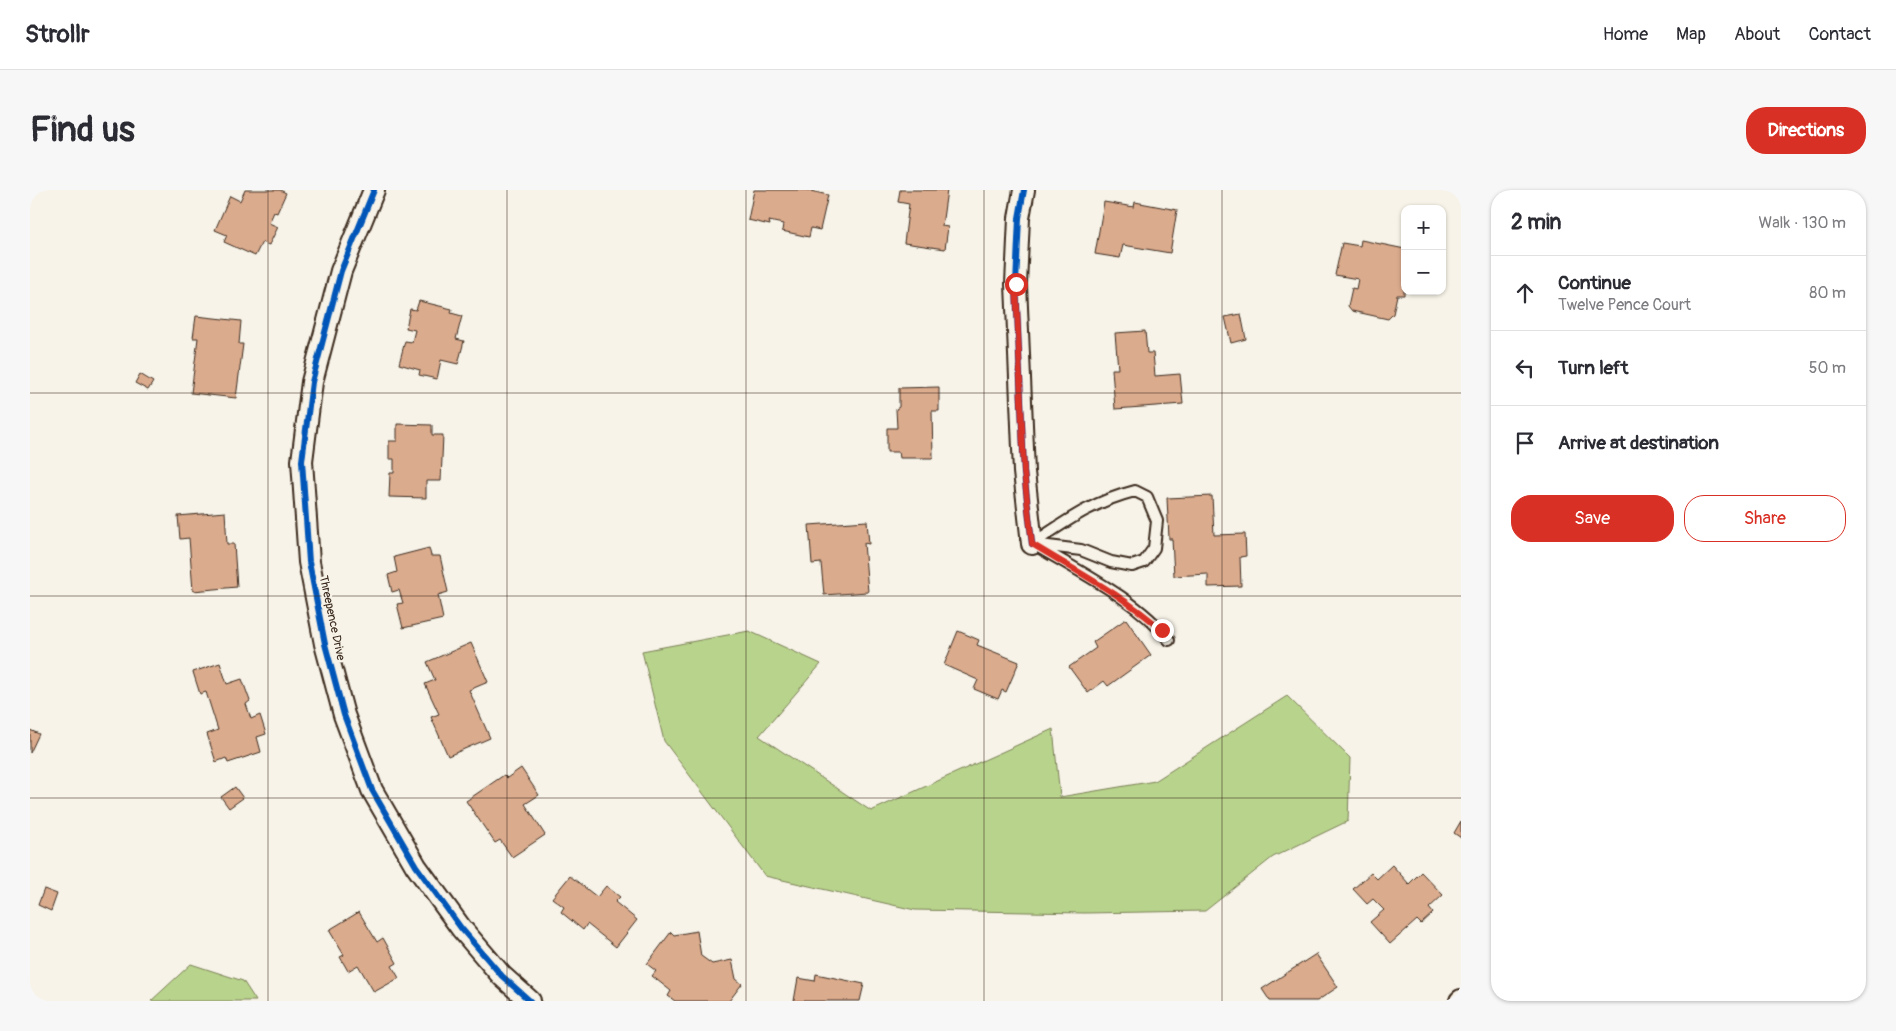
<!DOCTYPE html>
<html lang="en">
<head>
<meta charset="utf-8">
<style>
	body { margin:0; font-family:Pangolin,sans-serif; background:#f7f7f7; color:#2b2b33 }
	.controls { position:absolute; right:15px; top:15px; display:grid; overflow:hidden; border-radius:10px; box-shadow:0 1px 4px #0004 }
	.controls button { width:45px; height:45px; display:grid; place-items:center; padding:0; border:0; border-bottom:1px solid #e1e1e2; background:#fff; color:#2b2b33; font:25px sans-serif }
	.stop { position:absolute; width:15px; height:15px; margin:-11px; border:4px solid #d93025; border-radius:50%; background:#fff }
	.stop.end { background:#d93025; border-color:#fff; box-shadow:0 1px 5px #0008 }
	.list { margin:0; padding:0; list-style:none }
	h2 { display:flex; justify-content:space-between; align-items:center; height:65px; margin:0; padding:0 20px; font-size:21px }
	h2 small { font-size:16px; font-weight:400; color:#7c7c81 }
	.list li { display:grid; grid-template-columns:32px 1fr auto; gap:15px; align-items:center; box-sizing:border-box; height:75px; padding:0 20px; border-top:1px solid #e1e1e2 }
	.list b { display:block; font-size:19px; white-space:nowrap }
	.list p { margin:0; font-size:16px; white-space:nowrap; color:#7c7c81 }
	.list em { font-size:16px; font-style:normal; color:#7c7c81 }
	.actions { display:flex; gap:10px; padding:15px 20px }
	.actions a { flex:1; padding:11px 0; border:1px solid #d93025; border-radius:20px; text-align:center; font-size:18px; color:#d93025 }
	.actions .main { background:#d93025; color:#fff }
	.icon { flex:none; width:28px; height:28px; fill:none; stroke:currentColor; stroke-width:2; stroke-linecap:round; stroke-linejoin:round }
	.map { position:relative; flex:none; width:1431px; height:811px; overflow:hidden; border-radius:20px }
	header { display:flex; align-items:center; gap:30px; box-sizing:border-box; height:70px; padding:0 25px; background:#fff; border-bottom:1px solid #e1e1e2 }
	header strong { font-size:24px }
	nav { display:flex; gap:28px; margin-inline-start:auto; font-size:18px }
	.intro { display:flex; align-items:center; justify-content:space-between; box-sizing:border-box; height:120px; padding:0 30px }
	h1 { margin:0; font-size:35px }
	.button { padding:12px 22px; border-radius:20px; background:#d93025; color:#fff; font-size:18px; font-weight:700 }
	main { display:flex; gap:30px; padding:0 30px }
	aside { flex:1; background:#fff; border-radius:20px; box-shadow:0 1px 4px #0004 }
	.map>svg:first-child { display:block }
	.green { fill:#b8d48c; stroke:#7a7f55 }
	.building { fill:#dbab8d; stroke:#3b2a1e }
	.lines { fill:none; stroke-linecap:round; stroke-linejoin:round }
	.lane-casing { stroke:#3b2a1e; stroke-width:14 }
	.street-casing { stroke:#3b2a1e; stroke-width:24 }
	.lane { stroke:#f7f3e8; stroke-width:10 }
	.street { stroke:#f7f3e8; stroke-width:20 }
	.cycleway-casing { stroke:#f7f3e8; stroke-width:9 }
	.cycleway { stroke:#0057b8; stroke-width:6 }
	.route { stroke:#d93025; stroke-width:6 }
	.grid { fill:none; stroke:#3b2a1e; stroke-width:1; stroke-opacity:0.55 }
	.labels { text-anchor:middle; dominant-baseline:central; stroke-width:4.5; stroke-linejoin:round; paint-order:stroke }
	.street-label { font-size:12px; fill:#3b2a1e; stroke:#f7f3e8 }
</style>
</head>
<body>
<header>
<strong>Strollr</strong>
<nav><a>Home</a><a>Map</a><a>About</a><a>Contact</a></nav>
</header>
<div class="intro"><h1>Find us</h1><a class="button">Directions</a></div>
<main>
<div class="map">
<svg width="1431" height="811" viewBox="0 0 1431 811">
	<rect width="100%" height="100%" fill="#f7f3e8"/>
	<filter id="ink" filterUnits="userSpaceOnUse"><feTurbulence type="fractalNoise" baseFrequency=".02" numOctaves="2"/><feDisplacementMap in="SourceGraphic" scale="10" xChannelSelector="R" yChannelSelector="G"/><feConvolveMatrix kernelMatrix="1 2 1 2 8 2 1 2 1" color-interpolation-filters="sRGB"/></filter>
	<g filter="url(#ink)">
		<g class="green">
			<path d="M719 441 791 474 729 546 841 621 1023 539 1030 607 1125 591 1257 506 1320 568 1318 631 1243 667 1175 721 1055 723 885 720 735 686 634 551 612 461Z"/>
			<path d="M161 774 213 791 226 811H121Z"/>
		</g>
		<g class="building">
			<path d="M215 0H250L256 3 247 23 244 22 239 33 248 37 239 55 232 52 225 66 194 52 197 45 185 40 200 6 210 11Z"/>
			<path d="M724 0H776L798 5 790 40 781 38 779 47 752 41 753 34 739 31 740 35 718 30Z"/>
			<path d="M870 0H917L912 36 918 37 915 59 874 53 879 14 868 12Z"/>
			<path d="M1074 12 1104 17 1105 12 1147 20 1140 63 1093 55 1090 68 1065 64Z"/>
			<path d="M1331 50 1375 59 1374 105H1367L1363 124 1358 129 1322 121 1318 116 1322 98 1326 99 1328 89 1305 85 1312 53 1330 56Z"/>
			<path d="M389 111 422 119 421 123 432 126 426 149 434 151 428 174 411 170 407 189 389 185 390 180 369 174 375 151 382 152 385 140 376 138 380 119 386 120Z"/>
			<path d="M1211 124 1216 149 1201 153 1195 127Z"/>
			<path d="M166 126 211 131 209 154H213L206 208 161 203 168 148H163Z"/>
			<path d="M1115 141 1117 163H1123L1125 186 1150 184 1153 214 1085 219 1082 179H1088L1085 143Z"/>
			<path d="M110 184 123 192 118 200 105 193Z"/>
			<path d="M909 197V221H902L903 268H870L869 262H857V238H867L866 219 869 217V198Z"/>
			<path d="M367 234 402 235V245H413L411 291H396V308L359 307 360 283H364V269H359V251H367Z"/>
			<path d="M1182 306 1184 345 1215 344 1216 366 1210 367 1211 396 1178 397V384L1144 386 1142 349H1139L1137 308Z"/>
			<path d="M195 322 197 354H204L207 397 163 401 159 348 150 349 148 326Z"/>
			<path d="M837 331 839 354 834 353 838 402 794 405 791 373 782 374 779 335Z"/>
			<path d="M399 358 401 366H410L418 402 408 405 413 429 373 438 367 414 373 413 369 400 362 402 358 385 367 382 364 367Z"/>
			<path d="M1096 429 1121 465 1078 496 1074 491 1058 503 1039 477 1066 458 1063 452Z"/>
			<path d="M928 441 949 450 947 455 989 472 976 502 972 500 968 509 944 499 948 490 914 475Z"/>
			<path d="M441 453 458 492 439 500 460 548 418 566 401 527 409 524 395 494 405 490 397 472Z"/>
			<path d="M190 473 197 494 212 489 220 511 216 514 221 529 230 525 236 544 227 547 231 562 198 573 196 568 186 572 177 544 188 540 176 502 170 504 163 482Z"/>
			<path d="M0 540 9 544 0 563Z"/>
			<path d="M491 578 509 605 495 614 515 645 482 667 470 650 465 653 436 611 474 585 477 588Z"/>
			<path d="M205 597 213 608 199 618 191 607Z"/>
			<path d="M1431 631V648L1424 643Z"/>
			<path d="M1362 675 1379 694 1391 682 1413 705 1399 718 1403 723 1391 734 1387 730 1360 754 1340 732 1354 720 1343 709 1337 714 1323 699 1341 683 1347 689Z"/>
			<path d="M540 686 567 707 576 696 590 707 585 712 607 730 586 757 557 734 553 740 531 722 534 717 522 708Z"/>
			<path d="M14 699 27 704 21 721 8 715Z"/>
			<path d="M329 722 347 752 353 748 367 773 362 776 369 788 344 802 328 775 318 781 310 767 314 765 299 740Z"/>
			<path d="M667 741 671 766 682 774 702 770 706 789 712 794 699 811H645L638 806 641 801 622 786 626 781 617 774 641 742 644 745Z"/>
			<path d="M1286 764 1308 797 1287 811H1240L1232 799Z"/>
			<path d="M786 784 834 794 830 811H764L768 788 785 791Z"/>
		</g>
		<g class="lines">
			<g class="lane-casing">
				<g id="lane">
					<path d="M1105 301 1117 307 1127 331 1124 358 1114 372 1102 376 1081 372 1051 360 1002 354C1038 330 1062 312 1105 301Z"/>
					<path d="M1005 355C1048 381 1108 410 1139 450"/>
				</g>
			</g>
			<g class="street-casing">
				<g id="street">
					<path d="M344 0 311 81 282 192 272 271 279 372 295 454 314 525 342 600 386 676 431 738 472 786 500 811"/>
					<path d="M994 0 989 28 986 94 994 282 1002 354"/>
					<path d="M1430 811 1431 810"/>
				</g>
			</g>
			<use href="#lane" class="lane"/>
			<use href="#street" class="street"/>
			<g class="cycleway-casing">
				<g id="cycleway">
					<path d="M344 0 311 81 282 192 272 271 279 372 295 454 314 525 342 600 386 676 431 738 472 786 500 811"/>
					<path d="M994 0 989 28 986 94 994 282 1002 354"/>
				</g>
			</g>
			<use href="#cycleway" class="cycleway"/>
		</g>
	</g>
	<g class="lines" filter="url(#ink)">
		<path class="route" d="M986 94 994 282 1002 354C1046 381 1093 405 1132 440"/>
	</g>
	<path class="grid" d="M238 0V811M477 0V811M716 0V811M954 0V811M1192 0V811M0 203H1431M0 406H1431M0 608H1431"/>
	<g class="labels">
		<g class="street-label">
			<text transform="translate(302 428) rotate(78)">Threepence Drive</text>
		</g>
	</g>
</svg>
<div class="controls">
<button>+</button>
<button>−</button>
</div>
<div class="stop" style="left:986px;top:94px"></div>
<div class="stop end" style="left:1132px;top:440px"></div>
</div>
<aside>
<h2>2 min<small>Walk · 130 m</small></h2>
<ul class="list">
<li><svg class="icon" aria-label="ahead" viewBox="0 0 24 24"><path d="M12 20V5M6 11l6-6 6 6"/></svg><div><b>Continue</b><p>Twelve Pence Court</p></div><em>80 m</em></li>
<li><svg class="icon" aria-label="left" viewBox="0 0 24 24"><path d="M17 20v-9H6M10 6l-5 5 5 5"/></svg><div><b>Turn left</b></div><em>50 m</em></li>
<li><svg class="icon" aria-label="arrive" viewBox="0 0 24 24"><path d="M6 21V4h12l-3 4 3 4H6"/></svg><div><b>Arrive at destination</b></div></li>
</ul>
<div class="actions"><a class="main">Save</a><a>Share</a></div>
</aside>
</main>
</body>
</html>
